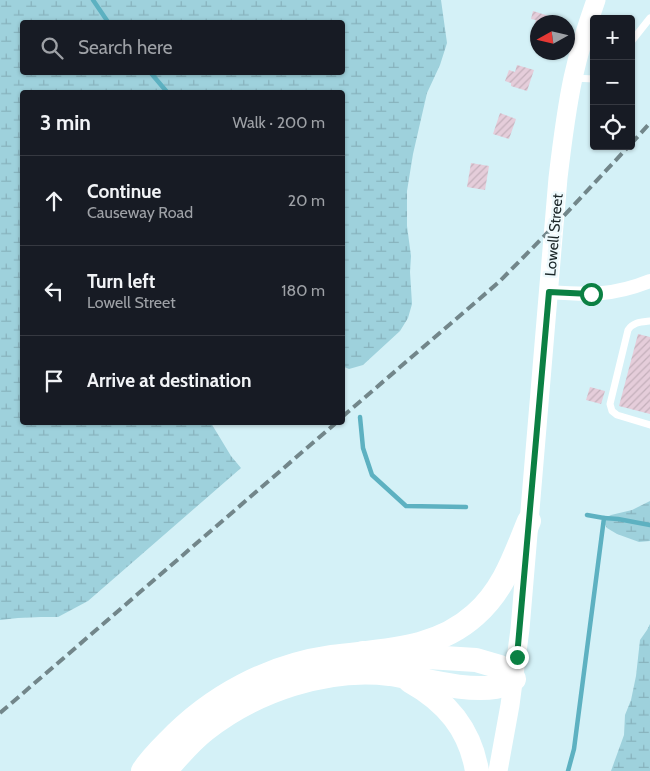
<!DOCTYPE html>
<html lang="en">
<head>
<meta charset="utf-8">
<style>
	body { margin:0; font-family:Cabin,sans-serif; background:#242831; color:#f1f3f6 }
	.controls { position:absolute; right:15px; top:15px; display:grid; overflow:hidden; border-radius:5px; box-shadow:0 1px 4px #0004 }
	.controls button { width:45px; height:45px; display:grid; place-items:center; padding:0; border:0; border-bottom:1px solid #363941; background:#171b24; color:#f1f3f6; font:25px sans-serif }
	.compass { position:absolute; left:530px; top:15px; width:45px; height:45px; border-radius:50%; background:#171b24; box-shadow:0 1px 4px #0004; rotate:262deg }
	.stop { position:absolute; width:15px; height:15px; margin:-11px; border:4px solid #0b8043; border-radius:50%; background:#fff }
	.stop.end { background:#0b8043; border-color:#fff; box-shadow:0 1px 5px #0008 }
	.list { margin:0; padding:0; list-style:none }
	h2 { display:flex; justify-content:space-between; align-items:center; height:65px; margin:0; padding:0 20px; font-size:21px }
	h2 small { font-size:16px; font-weight:400; color:#9ea1a6 }
	.list li { display:grid; grid-template-columns:32px 1fr auto; gap:15px; align-items:center; box-sizing:border-box; height:90px; padding:0 20px; border-top:1px solid #363941 }
	.list b { display:block; font-size:19px; white-space:nowrap }
	.list p { margin:0; font-size:16px; white-space:nowrap; color:#9ea1a6 }
	.list em { font-size:16px; font-style:normal; color:#9ea1a6 }
	.icon { flex:none; width:28px; height:28px; fill:none; stroke:currentColor; stroke-width:2; stroke-linecap:round; stroke-linejoin:round }
	.map { position:relative; flex:none; width:650px; height:771px; overflow:hidden }
	.search { position:absolute; background:#171b24; box-shadow:0 1px 4px #0004; left:20px; top:20px; width:325px; height:55px; display:flex; align-items:center; gap:12px; box-sizing:border-box; padding:0 18px; border-radius:5px; color:#9ea1a6; font-size:19px }
	.panel { position:absolute; background:#171b24; box-shadow:0 1px 4px #0004; left:20px; top:90px; width:325px; height:335px; border-radius:5px }
	.map>svg:first-child { display:block }
	.wetland { fill:url(#wetland-marsh); fill-rule:evenodd }
	.lines { fill:none; stroke-linecap:round; stroke-linejoin:round }
	.stream { stroke:#5db1c1; stroke-width:4.5 }
	.building { fill:url(#building-hatch) }
	.lane { stroke:#fff; stroke-width:7 }
	.street { stroke:#fff; stroke-width:14 }
	.secondary { stroke:#fff; stroke-width:19 }
	.highway { stroke:#fff; stroke-width:24 }
	.rail { stroke:#72868a; stroke-width:4; stroke-dasharray:10 5; stroke-linecap:butt }
	.route { stroke:#0b8043; stroke-width:6 }
	.labels { text-anchor:middle; dominant-baseline:central; stroke-width:5; stroke-linejoin:round; paint-order:stroke }
	.street-label { font-size:15px; fill:#1b2628; stroke:#effafd }
</style>
</head>
<body>
<div class="map">
<svg width="650" height="771" viewBox="0 0 650 771">
	<defs>
		<pattern id="wetland-marsh" width="20" height="14" patternUnits="userSpaceOnUse" patternTransform="scale(1.25)"><rect width="20" height="14" fill="#9ed1dc"/><path d="M1 5h8M5 5V1M11 12h8M15 12V8" fill="none" stroke="#88b3bd"/></pattern>
		<pattern id="building-hatch" width="6" height="6" patternUnits="userSpaceOnUse" patternTransform="scale(1.25)"><rect width="6" height="6" fill="#e5cdda"/><path d="M-1 1l2-2M0 6l6-6M5 7l2-2" fill="none" stroke="#c4b0bb"/></pattern>
	</defs>
	<rect width="100%" height="100%" fill="#d4f1f7"/>
	<g class="wetland">
		<path d="M0 0H441L447 43 440 65 427 93 413 154 407 191V226L411 256 410 272 412 304 408 318 400 331 363 365 349 369 342 366V92H22V422L211 423 231 456 241 468 88 601 58 617H41L18 618 0 620ZM22 22H342V72H22Z"/>
		<path d="M650 501V541L639 542 617 534 607 528 604 523 605 518 611 515 632 510Z"/>
		<path d="M650 624V771H611L624 735 625 715 631 700 636 676 640 640 647 630Z"/>
	</g>
	<g class="lines">
		<g class="stream">
			<path d="M93 0 108 22"/>
			<path d="M150 72 167 92"/>
			<path d="M342 374V383"/>
			<path d="M360 417 363 448 372 475 406 506 466 507"/>
			<path d="M604 518 618 519 650 525"/>
			<path d="M568 771 574 749 604 518 587 515"/>
		</g>
	</g>
	<g class="building">
		<path d="M533 11 555 18 553 22H538V41L530 38 536 20 531 19Z"/>
		<path d="M517 65 534 70 527 91 511 86V83L505 81 509 70 515 72Z"/>
		<path d="M500 113 516 119 509 139 493 134Z"/>
		<path d="M471 163 489 166 485 190 467 187Z"/>
		<path d="M638 334 650 337V414L619 406Z"/>
		<path d="M590 387 605 391 601 404 586 400Z"/>
	</g>
	<g class="lines">
		<g class="lane">
			<path d="M631 42 650 18"/>
			<path d="M573 78 594 79"/>
			<path d="M650 321C641 322 633 322 628 330L610 404 612 411 617 415 650 425"/>
		</g>
		<path class="street" d="M549 292C588 295 613 296 650 281"/>
		<path class="secondary" d="M498 771 510 705 520 629 558 178C562 144 566 111 573 78 579 51 587 25 596 0"/>
		<g class="highway">
			<path d="M410 681C446 701 470 729 477 771"/>
			<path d="M143 771C150 760 159 751 168 742 212 696 269 666 332 657 383 650 435 651 475 615 504 590 515 555 529 521"/>
			<path d="M165 771C177 757 190 742 205 730 254 691 327 666 390 674 422 679 465 692 496 687 503 686 508 683 514 679L500 667 476 660 363 653"/>
		</g>
		<g class="rail">
			<path d="M631 144 650 123"/>
			<path d="M342 417 499 282 558 222 629 146"/>
			<path d="M0 713 337 422"/>
		</g>
	</g>
	<g class="lines">
		<path class="route" d="M517 657 549 292 591 294"/>
	</g>
	<g class="labels">
		<g class="street-label">
			<text transform="translate(554 235) rotate(-85)">Lowell Street</text>
		</g>
	</g>
</svg>
<div class="controls">
<button>+</button>
<button>−</button>
<button><svg class="icon" aria-label="locate" viewBox="0 0 24 24"><circle cx="12" cy="12" r="6"/><path d="M12 2v4M12 18v4M2 12h4M18 12h4"/></svg></button>
</div>
<svg class="compass" viewBox="-18 -18 36 36"><path d="M0-13l5 13h-10z" fill="#e53935"/><path d="M0 13l5-13h-10z" fill="#9ea1a6"/></svg>
<div class="stop" style="left:591px;top:294px"></div>
<div class="stop end" style="left:517px;top:657px"></div>
<div class="search"><svg class="icon" aria-label="search" viewBox="0 0 24 24"><circle cx="10" cy="10" r="6"/><path d="M15 15l6 6"/></svg>Search here</div>
<section class="panel">
<h2>3 min<small>Walk · 200 m</small></h2>
<ul class="list">
<li><svg class="icon" aria-label="ahead" viewBox="0 0 24 24"><path d="M12 20V5M6 11l6-6 6 6"/></svg><div><b>Continue</b><p>Causeway Road</p></div><em>20 m</em></li>
<li><svg class="icon" aria-label="left" viewBox="0 0 24 24"><path d="M17 20v-9H6M10 6l-5 5 5 5"/></svg><div><b>Turn left</b><p>Lowell Street</p></div><em>180 m</em></li>
<li><svg class="icon" aria-label="arrive" viewBox="0 0 24 24"><path d="M6 21V4h12l-3 4 3 4H6"/></svg><div><b>Arrive at destination</b></div></li>
</ul>
</section>
</div>
</body>
</html>
